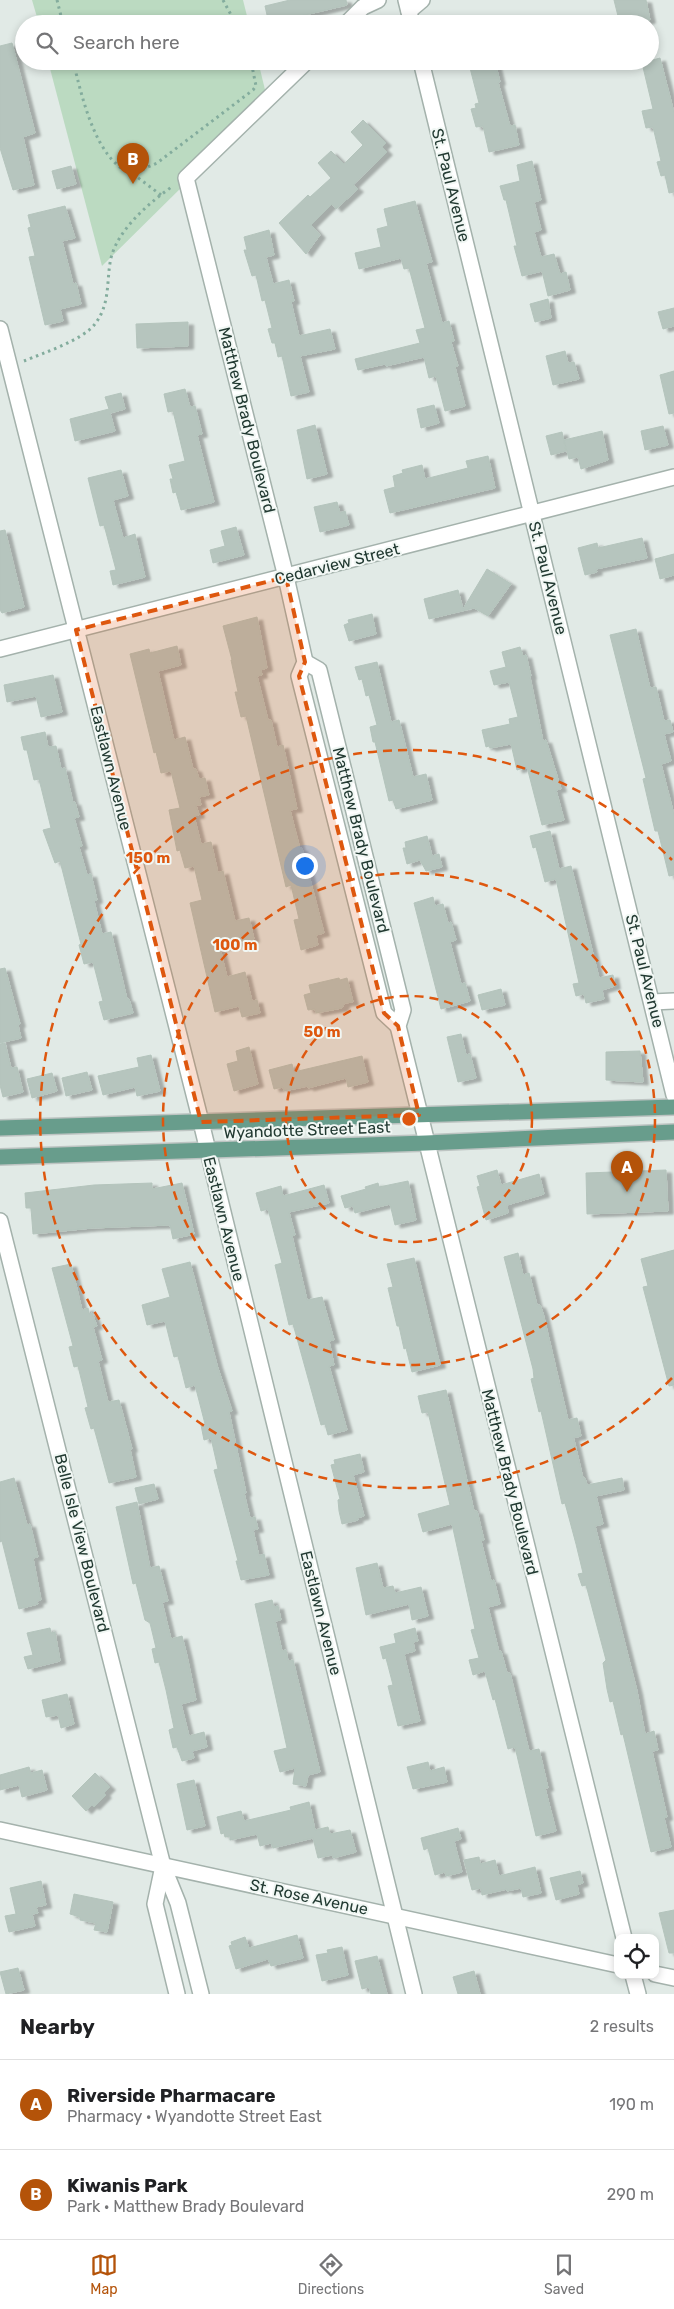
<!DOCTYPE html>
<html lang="en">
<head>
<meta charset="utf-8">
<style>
	body { margin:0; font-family:Rubik,sans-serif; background:#f2f2f2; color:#202124 }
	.controls { position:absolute; right:15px; bottom:15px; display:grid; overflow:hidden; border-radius:10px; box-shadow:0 2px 8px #0003 }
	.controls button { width:45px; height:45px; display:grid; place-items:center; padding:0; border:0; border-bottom:1px solid #e0e0e0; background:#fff; color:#202124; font:25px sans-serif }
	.you { position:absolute; left:304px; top:865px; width:18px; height:18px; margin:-12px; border:4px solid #fff; border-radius:50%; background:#1a73e8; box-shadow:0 0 0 8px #1a73e833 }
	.badge { display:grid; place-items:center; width:32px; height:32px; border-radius:50%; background:#b45309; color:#fff; font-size:16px; font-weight:700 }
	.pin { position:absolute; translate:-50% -41px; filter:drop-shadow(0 1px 2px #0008) }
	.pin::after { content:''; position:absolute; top:26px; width:18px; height:15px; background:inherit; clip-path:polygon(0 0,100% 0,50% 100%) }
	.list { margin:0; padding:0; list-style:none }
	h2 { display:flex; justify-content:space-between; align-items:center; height:65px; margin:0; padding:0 20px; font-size:21px }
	h2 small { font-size:16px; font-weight:400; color:#757577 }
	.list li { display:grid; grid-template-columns:32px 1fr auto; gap:15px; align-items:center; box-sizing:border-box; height:90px; padding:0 20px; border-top:1px solid #e0e0e0 }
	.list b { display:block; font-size:19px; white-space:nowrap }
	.list p { margin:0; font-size:16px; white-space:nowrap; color:#757577 }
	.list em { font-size:16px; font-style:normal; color:#757577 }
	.icon { flex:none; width:28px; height:28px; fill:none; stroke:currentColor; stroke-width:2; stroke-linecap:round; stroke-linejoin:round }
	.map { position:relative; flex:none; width:674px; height:1994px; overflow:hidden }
	.search { position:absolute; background:#fff; box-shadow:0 2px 8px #0003; left:15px; right:15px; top:15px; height:55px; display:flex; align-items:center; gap:12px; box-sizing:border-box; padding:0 18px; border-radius:28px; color:#757577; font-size:19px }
	.sheet { height:245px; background:#fff }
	nav { display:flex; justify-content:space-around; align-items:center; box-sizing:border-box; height:70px; border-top:1px solid #e0e0e0; background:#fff; font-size:14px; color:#757577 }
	nav a { display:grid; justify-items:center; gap:2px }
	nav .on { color:#b45309 }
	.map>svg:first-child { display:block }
	.park { fill:#bbdac1 }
	.building { fill:#b6c5be; stroke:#b4c4bc; filter:url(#shadow) }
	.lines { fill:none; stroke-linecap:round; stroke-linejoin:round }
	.minor-casing { stroke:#a4b2ac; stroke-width:18 }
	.major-casing { stroke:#bdc4c2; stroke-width:18 }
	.path { stroke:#83ac9d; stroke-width:3; stroke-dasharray:2.5 4; stroke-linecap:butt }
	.minor { stroke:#fff; stroke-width:15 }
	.major { stroke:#689d8c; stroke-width:15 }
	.marked { fill:#de570e; fill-opacity:0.2; stroke:#de570e; stroke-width:4; stroke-dasharray:10 6; stroke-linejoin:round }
	.ring { fill:none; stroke:#de570e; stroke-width:2.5; stroke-dasharray:9 6 }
	.labels { text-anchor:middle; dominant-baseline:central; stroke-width:4; stroke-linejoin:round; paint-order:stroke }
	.street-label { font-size:16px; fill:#223a32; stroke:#f1f7f4 }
	.centre { fill:#de570e; stroke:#f1f7f4; stroke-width:2.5 }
	.ring-label { font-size:15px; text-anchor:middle; font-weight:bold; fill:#de570e; stroke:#f1f7f4; stroke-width:4; stroke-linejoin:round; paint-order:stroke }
</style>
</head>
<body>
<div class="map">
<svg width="674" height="1994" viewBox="0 0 674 1994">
	<defs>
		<filter id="shadow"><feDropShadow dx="5.5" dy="3" stdDeviation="1" flood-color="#0004"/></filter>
	</defs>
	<rect width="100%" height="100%" fill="#e1eae6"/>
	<g class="park">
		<path d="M32 0H243L249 24H39Z"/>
		<path d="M48 61H258L268 102 102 266Z"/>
	</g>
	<g class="building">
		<path d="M290 0H346L347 5 288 19 289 24H269L265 6Z"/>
		<path d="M614 0H646L650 20 635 24H620Z"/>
		<path d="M12 43 35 133 23 137 34 185 13 190 0 148V46Z"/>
		<path d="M660 58 674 113V192L669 193 665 175 661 176 657 162 661 161 653 127 646 128 642 111 653 109 642 63Z"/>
		<path d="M495 62 500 82H498L510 126 515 125 519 145 489 152 483 126 476 127 471 109 476 108 475 104 479 103 470 68Z"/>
		<path d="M363 120 386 143 382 147 387 152 353 185 358 189 336 209 332 204 311 225 320 235 306 254 279 223 308 195 310 197 331 178 318 163 331 151 344 164 363 145 351 132Z"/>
		<path d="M532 161 541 200 534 202 541 230 534 232 541 257 554 254 560 274 566 272 570 290 548 296 542 271 522 276 514 246H517L506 200H504L500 186 520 181 517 165Z"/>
		<path d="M71 166 76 184 57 189 52 171Z"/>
		<path d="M415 201 432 262 426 263 442 323 449 321 454 341 451 342 458 366 455 367 465 406 445 411 436 376 429 378 424 357 386 366 385 364 358 370 355 359 420 343 416 330 425 328 409 268 404 269 401 258 359 269 355 253 381 247 377 229 388 226 384 209Z"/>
		<path d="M65 206 75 238 62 241 73 284 76 283 81 304 60 309 63 321 45 325 29 257 35 256 28 228 31 227 28 215Z"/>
		<path d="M269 230 274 255 266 257 273 284 289 280 294 301 291 302 299 336 330 329 335 349 300 356 309 392 291 396 282 356 278 357 275 343H272L268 329 272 328 265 300 262 301 256 275 252 276 244 250H247L244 237Z"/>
		<path d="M548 299 551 318 535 322 530 304Z"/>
		<path d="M674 308V326L663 329 658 312Z"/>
		<path d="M188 322V346L137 348 136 324Z"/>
		<path d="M565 351 568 363 574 362 579 379 553 385 546 356Z"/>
		<path d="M674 371V413L669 414 660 375Z"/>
		<path d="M185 389 190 407 195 406 202 434 197 435 214 502 181 510 176 492 173 493 170 479H173L169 465 185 461 173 411 168 412 164 394Z"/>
		<path d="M121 393 125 409 110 413 115 431 75 441 70 419 109 409 105 397Z"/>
		<path d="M434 405 439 423 421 428 417 409Z"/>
		<path d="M315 425 327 474 307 479 297 430Z"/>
		<path d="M663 426 668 445 645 450 641 431Z"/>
		<path d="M602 431 608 460 581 469 578 457 569 459 564 440Z"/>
		<path d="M562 432 566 451 551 455 546 436Z"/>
		<path d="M488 456 495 488 390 513 384 490 395 487 393 476 403 473 402 470 422 465 425 479 468 468 466 461Z"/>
		<path d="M121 470 128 496 113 500 123 538 135 534 145 577 113 585 110 571 116 570 104 525 100 526 88 478Z"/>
		<path d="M337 502 340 513 345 511 349 525 320 532 314 507Z"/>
		<path d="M236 527 244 555 213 563 210 550 225 546 221 531Z"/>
		<path d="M5 530 24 607 2 613 0 610V531Z"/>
		<path d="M642 538 647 558 596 569 597 572 585 575 578 548 597 543 598 548Z"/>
		<path d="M674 554V575L660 579 655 559Z"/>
		<path d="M487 569 511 584 488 616 474 608 429 619 424 599 458 590 463 609Z"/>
		<path d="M372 614 376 634 349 641 344 625 349 623 348 620Z"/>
		<path d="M257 617 267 668 261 670 262 675 257 676 268 720H271L277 747 283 745 297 809 290 810 300 849 302 848 324 933 316 935 318 945 301 950 294 920 299 919 291 885 286 887 246 716 241 717 235 692H238L231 660H232L223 626Z"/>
		<path d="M636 629 650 688 656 687 664 721 670 720 673 732 664 734 671 761 661 764 674 815V875L669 876 658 831H655L643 779 646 778 610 635Z"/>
		<path d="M177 646 181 665 158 671 174 740 185 737 193 769H196L199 779 205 778 209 795 199 797 201 805H196L199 815 194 816 201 844 211 842 218 873 223 871 235 921 249 918 254 939 220 948 227 977 245 972 252 1001 257 1000 260 1013 242 1017 239 1006 215 1012 190 903 202 900 194 866 185 868 180 850 177 851 169 810 180 808 171 771 161 773 156 752 154 753 130 654 149 649 150 653Z"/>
		<path d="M520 647 523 656 526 655 531 676 530 677 543 741 546 740 561 789 556 790 564 820 542 825 527 767 517 770 511 744 490 748 489 746 486 747 482 730 510 724 509 719 518 717 509 682 494 685 490 671 506 667 502 652Z"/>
		<path d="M377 662 391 722 399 720 413 777 426 774 432 800 396 809 393 800 389 801 375 742H373L370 727 377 725 369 695 366 696 362 679 359 680 355 667Z"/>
		<path d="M53 675 62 712 41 717 36 696 7 702 4 685Z"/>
		<path d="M45 732 48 747 56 746 61 769 65 768 73 803 75 802 79 817 74 818 82 846 79 847 87 875 91 874 97 900 94 901 102 934 111 932 127 999H129L133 1013 104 1020 99 1002 103 1001 93 962 84 964 79 945 81 944 60 861 55 863 43 830 51 828 39 779 34 780 27 750H24L21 737Z"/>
		<path d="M550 831 559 869 571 866 599 978 613 975 615 986 602 990 604 999 586 1003 584 994 576 996 573 984 579 983 556 879 545 882 536 847 533 848 530 836Z"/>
		<path d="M427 836 432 856 439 854 442 867 426 871 420 860 407 864 403 848H406L405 842Z"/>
		<path d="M433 897 435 906 443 904 448 923 451 922 456 940 450 942 461 984 465 983 470 1001 441 1009 414 903Z"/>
		<path d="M5 968 20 1024 18 1025 21 1038 0 1043V969Z"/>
		<path d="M339 978 340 980 347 978 353 1002 345 1003 342 1008 316 1013 315 1009 308 1010 304 995 311 993 309 985Z"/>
		<path d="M501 989 505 1005 482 1010 478 995Z"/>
		<path d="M461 1034 466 1055 470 1054 476 1078 458 1082 447 1037Z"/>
		<path d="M5 1043 11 1068 17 1067 23 1092 3 1097 0 1085V1044Z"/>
		<path d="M249 1047 258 1084 234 1091 227 1064 238 1061 236 1051Z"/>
		<path d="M640 1051 643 1082 606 1080V1052Z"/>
		<path d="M151 1055 160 1091 137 1096 135 1087 103 1095 98 1076 139 1067 137 1058Z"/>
		<path d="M362 1056 368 1082 348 1087 346 1078 308 1088V1086L284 1091 283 1087 274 1089 269 1070 292 1064 294 1072Z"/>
		<path d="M87 1072 92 1090 66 1096 62 1078Z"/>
		<path d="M52 1073 57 1091 32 1098 27 1079Z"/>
		<path d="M497 1170 501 1185 539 1174 544 1194 507 1205 508 1213 486 1220 477 1187 480 1186 477 1176Z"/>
		<path d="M666 1170 668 1211 587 1214 586 1173Z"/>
		<path d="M408 1181 416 1220 395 1225 390 1204 355 1213 353 1206 345 1208 341 1196 366 1189 365 1187 378 1183 379 1187Z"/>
		<path d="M152 1183V1189L182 1183 194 1234 173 1239 170 1225 92 1228 33 1234 31 1208H26L25 1193 94 1185Z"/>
		<path d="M324 1185 329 1203 289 1212 295 1235 292 1236 307 1300 322 1297 334 1340 329 1341 334 1365 329 1366 347 1430 328 1435 325 1424 321 1425 293 1324 289 1325 275 1265 282 1263 268 1209 261 1211 256 1193 281 1186 283 1196Z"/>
		<path d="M674 1250V1385L669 1386 643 1287 648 1286 641 1259Z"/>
		<path d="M518 1253 523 1275 529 1273 537 1305H540L543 1313 568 1420 577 1418 581 1436 573 1438 574 1440 583 1478H585L587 1485 622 1478 624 1490 596 1496 603 1524 595 1526 637 1691 645 1734 654 1731 658 1750 652 1751 667 1817 664 1818 671 1847 651 1852 623 1734 621 1735 613 1701 610 1702 607 1689 603 1663 606 1660 586 1585 582 1586 578 1574 583 1573 576 1544 565 1503 562 1504 541 1411 539 1412 531 1379 534 1378 533 1369 504 1257Z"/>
		<path d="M414 1258 440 1365 412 1372 406 1348 404 1349 399 1326H397L388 1288 393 1287 387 1264Z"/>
		<path d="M190 1262 217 1365 232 1411 229 1412 246 1493H244L250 1518 255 1517 258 1529 253 1530 259 1556 264 1554 269 1575 241 1580 236 1561H238L214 1470 218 1469 211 1438 204 1440 201 1425 205 1424 195 1385 186 1388 178 1356 174 1357 165 1321 147 1325 142 1305 170 1297 162 1269Z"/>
		<path d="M71 1264 82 1310 88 1308 89 1314 92 1313 97 1326 93 1327 102 1360 98 1361 108 1402 119 1400 132 1449H130L136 1477 109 1483 94 1428 91 1429 85 1408 88 1407 78 1366 74 1367 69 1347 73 1346 52 1268Z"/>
		<path d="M446 1390 474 1511H477L484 1540 481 1541 491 1581 494 1580 500 1604 488 1607 499 1652 501 1651 507 1673H510L529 1751 539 1749 548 1788H545L556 1831 536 1836 515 1747 508 1749 495 1699 493 1700 485 1671 473 1675 469 1660 479 1658 471 1630 475 1629 452 1524 423 1532 418 1514 450 1505 428 1412 422 1413 418 1396Z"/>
		<path d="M360 1454 364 1472 353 1475 364 1516 357 1518 358 1520 342 1524 339 1511 338 1500 340 1499 331 1465 335 1464 334 1460Z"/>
		<path d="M14 1478 27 1525 30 1524 38 1557 33 1558 41 1600 37 1601 38 1604 19 1609 2 1541 0 1542V1482Z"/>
		<path d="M154 1484 158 1499 139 1504 135 1488Z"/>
		<path d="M137 1502 150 1568 159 1566 168 1601 162 1602 171 1639 182 1636 187 1656 196 1700 181 1704 189 1736 204 1732 207 1747 192 1751 194 1758 182 1761 177 1747 173 1748 169 1730 174 1728 166 1690 159 1662 155 1663 152 1649 156 1648 150 1623 145 1620 136 1583 133 1584 116 1507Z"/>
		<path d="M377 1563 383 1588 393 1586 395 1593 421 1587 428 1616 412 1620 409 1604 366 1615 356 1568Z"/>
		<path d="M272 1600 274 1607 278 1606 281 1620 275 1621 282 1651 286 1650 288 1661 293 1660 320 1772 308 1775 306 1786 293 1784 295 1768 280 1772 274 1751 287 1748 255 1604Z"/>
		<path d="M50 1628 51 1633 55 1632 60 1661 28 1669 24 1657 33 1655 27 1633Z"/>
		<path d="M415 1628 418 1641 413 1642 415 1651 404 1654 420 1721 398 1726 388 1686 393 1685 386 1658 383 1659 380 1647 396 1643 394 1634Z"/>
		<path d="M67 1694 74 1724 61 1728 58 1715 46 1717 42 1700Z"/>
		<path d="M428 1762 430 1771 444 1767 447 1782 413 1789 407 1767Z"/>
		<path d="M29 1767 31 1773 42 1770 47 1790 22 1797 19 1785 0 1790V1775Z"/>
		<path d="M95 1773 110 1787 104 1793 106 1795 94 1807 92 1805 86 1811 72 1796Z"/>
		<path d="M194 1780 205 1826 187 1830 177 1784Z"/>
		<path d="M309 1802 315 1830 328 1827 330 1834 350 1830 356 1852 333 1858 332 1855 318 1858 313 1838 273 1848 271 1843 260 1846 257 1834 230 1840V1836L225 1837 224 1833 221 1834 217 1817 241 1811 244 1821 291 1810 290 1807Z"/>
		<path d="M458 1828 461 1839 454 1841 462 1872 446 1876 445 1872 435 1875 428 1848 424 1850 421 1838Z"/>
		<path d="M479 1857 480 1864 495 1860 499 1876 535 1867 541 1893 523 1897 521 1888 507 1891V1889L482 1895 481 1888 472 1890 464 1860Z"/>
		<path d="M580 1871 583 1883 577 1885 579 1894 556 1900 550 1878Z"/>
		<path d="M41 1881 46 1905 36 1907 38 1913 32 1914 35 1926 9 1932 5 1916 16 1914 10 1888Z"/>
		<path d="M74 1894 113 1902 107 1932 94 1930 96 1923 80 1920V1917L70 1914Z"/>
		<path d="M674 1910V1953H669L659 1913Z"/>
		<path d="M297 1935 303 1958 271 1966 268 1959 236 1969 229 1946 232 1945 231 1942 245 1937 249 1948Z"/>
		<path d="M342 1947 348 1975 322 1981 316 1955 328 1953 327 1950Z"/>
		<path d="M377 1956 387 1994H371L369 1987 362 1989 355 1961Z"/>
		<path d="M18 1968 24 1990 6 1994 0 1972Z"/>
		<path d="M474 1971 480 1994H458L453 1977Z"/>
	</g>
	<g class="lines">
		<g class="minor-casing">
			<g id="minor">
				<path d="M406 0 412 24"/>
				<path d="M409 11 422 0"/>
				<path d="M346 24 363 7 378 0"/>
				<path d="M307 61 186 178 286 577 305 662 299 676 384 1013 398 1026"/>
				<path d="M421 61 674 1095"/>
				<path d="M0 329 201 1122 414 1994"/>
				<path d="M0 649 674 477"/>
				<path d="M305 662 319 670 403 1010 398 1026 624 1938"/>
				<path d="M652 1002 674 1001"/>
				<path d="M0 1221 163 1866 178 1903 201 1994"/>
				<path d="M0 1830 618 1965"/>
				<path d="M163 1866 155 1904 177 1994"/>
				<path d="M655 1974 674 1978"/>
				<path d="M633 1975 638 1994"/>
			</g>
		</g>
		<g class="major-casing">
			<g id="major">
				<path d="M0 1128 674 1107"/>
				<path d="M0 1157 426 1143 674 1132"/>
			</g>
		</g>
		<g class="path">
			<path d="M57 0 63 24"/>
			<path d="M223 0 236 24"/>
			<path d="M73 61C82 96 95 160 132 174L157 163 253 90 256 86 251 61"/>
			<path d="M133 174 161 195"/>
			<path d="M24 361C43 353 83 340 95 324 111 303 106 280 111 258 118 229 150 202 173 186"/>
		</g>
		<use href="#minor" class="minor"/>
		<use href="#major" class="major"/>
	</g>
	<path class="marked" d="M286 577 305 662 299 676 384 1013 398 1026 419 1115 201 1122 76 630Z"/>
	<g class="ring">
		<circle cx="409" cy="1119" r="123"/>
		<circle cx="409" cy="1119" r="246"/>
		<path d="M672 1378A369 369 0 1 1 672 860"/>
	</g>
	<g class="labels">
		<g class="street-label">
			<text transform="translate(451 185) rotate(76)">St. Paul Avenue</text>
			<text transform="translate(247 420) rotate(76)">Matthew Brady Boulevard</text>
			<text transform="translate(337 564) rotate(-14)">Cedarview Street</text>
			<text transform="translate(548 578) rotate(76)">St. Paul Avenue</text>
			<text transform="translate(111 768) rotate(76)">Eastlawn Avenue</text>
			<text transform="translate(361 840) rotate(76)">Matthew Brady Boulevard</text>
			<text transform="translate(645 971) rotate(76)">St. Paul Avenue</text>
			<text transform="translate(307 1130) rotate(-2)">Wyandotte Street East</text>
			<text transform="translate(224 1219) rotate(76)">Eastlawn Avenue</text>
			<text transform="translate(510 1482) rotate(76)">Matthew Brady Boulevard</text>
			<text transform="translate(82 1543) rotate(76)">Belle Isle View Boulevard</text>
			<text transform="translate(321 1613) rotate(76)">Eastlawn Avenue</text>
			<text transform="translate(309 1897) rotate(12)">St. Rose Avenue</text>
		</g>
	</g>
	<circle cx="409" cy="1119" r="8" class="centre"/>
	<g class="ring-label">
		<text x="148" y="863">150 m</text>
		<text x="235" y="950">100 m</text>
		<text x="322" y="1037">50 m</text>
	</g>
</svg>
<div class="controls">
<button><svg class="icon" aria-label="locate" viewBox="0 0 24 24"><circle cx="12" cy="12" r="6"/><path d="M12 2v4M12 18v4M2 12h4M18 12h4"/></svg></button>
</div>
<div class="you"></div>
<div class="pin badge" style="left:627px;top:1192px">A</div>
<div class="pin badge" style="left:133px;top:184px">B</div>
<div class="search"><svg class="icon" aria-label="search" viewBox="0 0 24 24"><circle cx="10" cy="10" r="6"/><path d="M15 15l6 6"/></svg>Search here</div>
</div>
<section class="sheet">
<h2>Nearby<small>2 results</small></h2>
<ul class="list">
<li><span class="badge">A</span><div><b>Riverside Pharmacare</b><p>Pharmacy · Wyandotte Street East</p></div><em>190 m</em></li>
<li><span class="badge">B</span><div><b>Kiwanis Park</b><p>Park · Matthew Brady Boulevard</p></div><em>290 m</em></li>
</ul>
</section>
<nav>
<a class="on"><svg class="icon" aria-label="map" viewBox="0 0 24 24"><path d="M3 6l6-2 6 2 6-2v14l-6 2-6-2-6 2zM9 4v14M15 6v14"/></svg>Map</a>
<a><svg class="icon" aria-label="directions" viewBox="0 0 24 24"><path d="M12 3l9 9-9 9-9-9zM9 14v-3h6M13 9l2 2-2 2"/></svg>Directions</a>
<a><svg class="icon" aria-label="saved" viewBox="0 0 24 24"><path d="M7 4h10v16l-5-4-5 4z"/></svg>Saved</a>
</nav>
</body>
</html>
